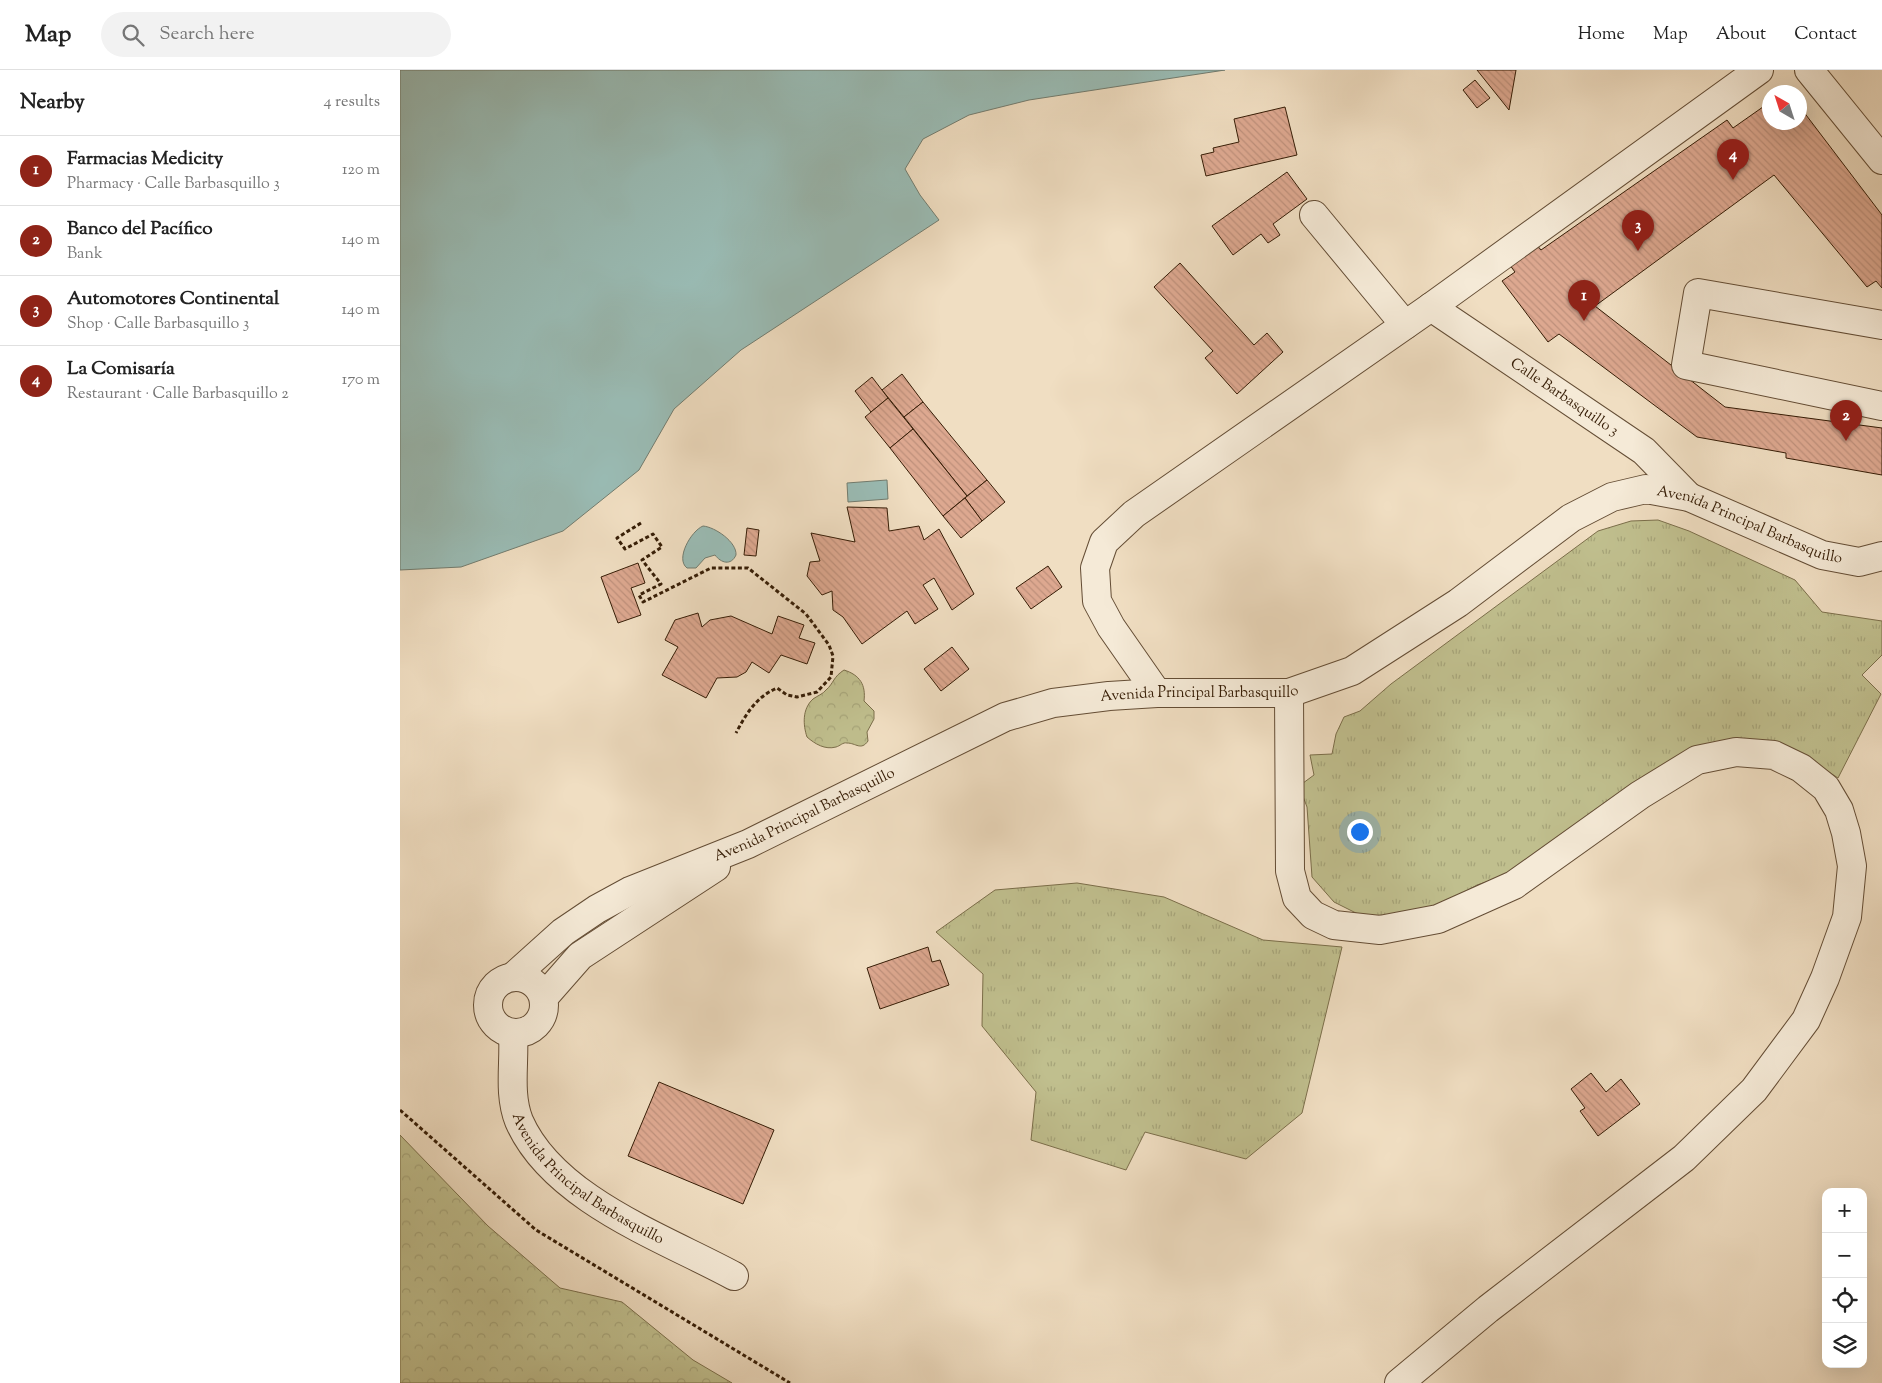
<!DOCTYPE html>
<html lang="en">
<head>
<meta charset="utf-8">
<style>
	body { margin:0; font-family:"Sorts Mill Goudy",serif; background:#f2f2f2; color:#222 }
	.controls { position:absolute; right:15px; bottom:15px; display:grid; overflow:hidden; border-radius:10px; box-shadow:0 5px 20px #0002 }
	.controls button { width:45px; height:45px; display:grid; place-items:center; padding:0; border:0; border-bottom:1px solid #e0e0e0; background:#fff; color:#222; font:25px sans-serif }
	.compass { position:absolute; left:1362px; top:15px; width:45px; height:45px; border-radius:50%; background:#fff; box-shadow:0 5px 20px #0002; rotate:321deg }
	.you { position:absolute; left:959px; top:761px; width:18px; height:18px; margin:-12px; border:4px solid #fff; border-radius:50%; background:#1a73e8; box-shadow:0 0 0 8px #1a73e833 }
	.badge { display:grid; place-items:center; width:32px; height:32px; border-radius:50%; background:#8f2418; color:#fff; font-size:16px; font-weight:700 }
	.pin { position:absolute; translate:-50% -41px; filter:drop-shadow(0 1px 2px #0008) }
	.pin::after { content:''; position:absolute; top:26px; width:18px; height:15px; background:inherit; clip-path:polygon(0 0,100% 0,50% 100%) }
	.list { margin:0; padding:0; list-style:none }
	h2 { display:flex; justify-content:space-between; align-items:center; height:65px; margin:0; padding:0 20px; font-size:21px }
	h2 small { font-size:16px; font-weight:400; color:#767676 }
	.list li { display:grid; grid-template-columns:32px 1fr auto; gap:15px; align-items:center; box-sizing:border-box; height:70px; padding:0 20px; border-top:1px solid #e0e0e0 }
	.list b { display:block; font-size:19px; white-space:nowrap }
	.list p { margin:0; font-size:16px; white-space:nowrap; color:#767676 }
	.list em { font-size:16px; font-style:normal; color:#767676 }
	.icon { flex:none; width:28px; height:28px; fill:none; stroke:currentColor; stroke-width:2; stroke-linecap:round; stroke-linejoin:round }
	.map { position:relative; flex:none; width:1482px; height:1313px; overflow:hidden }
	header { display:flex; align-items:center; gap:30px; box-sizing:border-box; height:70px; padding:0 25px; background:#fff; border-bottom:1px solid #e0e0e0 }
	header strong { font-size:24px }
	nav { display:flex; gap:28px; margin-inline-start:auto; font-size:18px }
	.search { width:350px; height:45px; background:#f2f2f2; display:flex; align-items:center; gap:12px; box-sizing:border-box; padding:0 18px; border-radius:28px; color:#767676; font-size:19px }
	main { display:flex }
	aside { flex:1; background:#fff }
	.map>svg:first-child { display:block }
	.grass { fill:url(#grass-tufts); stroke:#7b6e4a }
	.forest { fill:url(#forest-crowns); stroke:#7b6e4a }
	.water { fill:#9abcb5; stroke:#727c6f }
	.building { fill:url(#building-back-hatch); stroke:#361d06 }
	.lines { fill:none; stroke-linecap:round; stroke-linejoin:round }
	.minor-casing { stroke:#644d35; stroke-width:30 }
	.path { stroke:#361d06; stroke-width:3; stroke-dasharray:4 2.5; stroke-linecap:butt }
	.minor { stroke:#f5ead7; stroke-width:28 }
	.labels { text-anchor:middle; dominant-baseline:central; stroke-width:4; stroke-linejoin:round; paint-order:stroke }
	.street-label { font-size:15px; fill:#361d06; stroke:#f5ead7 }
</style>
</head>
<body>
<header>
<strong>Map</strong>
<div class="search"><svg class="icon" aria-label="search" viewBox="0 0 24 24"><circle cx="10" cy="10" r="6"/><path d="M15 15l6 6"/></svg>Search here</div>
<nav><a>Home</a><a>Map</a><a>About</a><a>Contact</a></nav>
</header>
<main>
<aside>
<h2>Nearby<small>4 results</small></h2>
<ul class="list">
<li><span class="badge">1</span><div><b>Farmacias Medicity</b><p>Pharmacy · Calle Barbasquillo 3</p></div><em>120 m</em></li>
<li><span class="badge">2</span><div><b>Banco del Pacífico</b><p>Bank</p></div><em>140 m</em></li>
<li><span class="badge">3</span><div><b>Automotores Continental</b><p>Shop · Calle Barbasquillo 3</p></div><em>140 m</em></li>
<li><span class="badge">4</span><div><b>La Comisaría</b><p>Restaurant · Calle Barbasquillo 2</p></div><em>170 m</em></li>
</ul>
</aside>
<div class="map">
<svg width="1482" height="1313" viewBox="0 0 1482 1313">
	<defs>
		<pattern id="grass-tufts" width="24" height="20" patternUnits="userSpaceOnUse" patternTransform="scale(1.25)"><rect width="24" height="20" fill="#c0bf8e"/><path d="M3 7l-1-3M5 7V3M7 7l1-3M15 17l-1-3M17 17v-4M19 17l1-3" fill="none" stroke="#a6a479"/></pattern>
		<pattern id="forest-crowns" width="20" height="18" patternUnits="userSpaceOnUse" patternTransform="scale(1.25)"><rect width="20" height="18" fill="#c0bf8e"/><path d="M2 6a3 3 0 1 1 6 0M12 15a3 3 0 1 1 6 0" fill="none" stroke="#a6a479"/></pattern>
		<pattern id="building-back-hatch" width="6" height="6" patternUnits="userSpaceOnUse" patternTransform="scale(1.25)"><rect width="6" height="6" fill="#dda890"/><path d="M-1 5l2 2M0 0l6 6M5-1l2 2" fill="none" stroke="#be907b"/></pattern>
	</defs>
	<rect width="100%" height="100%" fill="#f0dec2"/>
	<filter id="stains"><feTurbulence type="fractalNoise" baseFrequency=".004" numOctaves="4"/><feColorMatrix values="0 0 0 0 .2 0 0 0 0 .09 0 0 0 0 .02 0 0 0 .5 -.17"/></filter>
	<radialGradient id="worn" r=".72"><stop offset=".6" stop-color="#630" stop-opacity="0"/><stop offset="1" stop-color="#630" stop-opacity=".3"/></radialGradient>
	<g class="grass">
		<path d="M1258 450 1289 461 1395 510 1422 542 1482 551V585L1462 605 1481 624 1438 708 1406 687 1329 670 1110 804 1077 815 1038 837 990 849 958 844 934 832 912 807 907 737 899 716 914 705 910 685 932 684 936 664 944 647 960 641 991 614 1198 461 1231 451Z"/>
		<path d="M677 813 764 827 863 870 942 877 902 1043 846 1089 745 1062 726 1100 631 1070 636 1022 582 956 583 904 536 862 595 820Z"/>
	</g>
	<g class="forest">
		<path d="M444 600C460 605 466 615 464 631L474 641V649L467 662 468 671C461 681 456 673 447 673 443 672 440 676 436 677 425 680 415 674 407 667 403 655 402 639 413 629 417 626 423 624 426 620 434 613 433 607 444 600Z"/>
		<path d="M0 1065 88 1156 160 1218 222 1232 293 1290 332 1313H0Z"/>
	</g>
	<g class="water">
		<path d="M0 0H825L629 30 569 45 523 69 505 99 520 125 539 150 341 280 274 339 239 400 163 461 61 497 0 500Z"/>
		<path d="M487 410 488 429 448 432 447 413Z"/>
		<path d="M303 456C315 457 337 472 336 485 331 496 321 493 315 485L305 488 296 498H287C275 489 291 461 303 456Z"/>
	</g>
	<g class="building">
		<path d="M1077 0H1116L1109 40Z"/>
		<path d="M1075 10 1090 28 1077 38 1063 20Z"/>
		<path d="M1370 32V52H1400V37L1482 145V218L1476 211 1467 217 1374 105 1195 236 1325 337 1482 358V405L1386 388V383L1297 367 1159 264 1148 272 1102 211 1115 202 1109 194 1136 174 1141 180 1327 50 1333 58Z"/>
		<path d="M885 37 897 85 806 106 801 85 814 82 813 78 839 72 834 49Z"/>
		<path d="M887 102 907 129 873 154 880 165 868 173 861 164 833 185 812 156Z"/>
		<path d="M780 193 854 275 867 263 883 282 837 324 805 288 813 281 754 217Z"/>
		<path d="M502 304 523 332 504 347 482 320Z"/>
		<path d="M472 307 488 328 471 342 455 321Z"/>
		<path d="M488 328 513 359 490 378 465 347Z"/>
		<path d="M523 332 587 410 567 426 504 347Z"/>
		<path d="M513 359 567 426 543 446 490 378Z"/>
		<path d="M587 410 605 432 582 451 565 428Z"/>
		<path d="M565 428 582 451 561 468 543 446Z"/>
		<path d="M447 437 487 438 489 461 519 456 524 470 539 459 574 524 552 540 534 508 523 515 538 539 515 554 507 541 462 574 443 547 433 540 432 521 422 525 407 506 410 492 420 491 411 463 455 472Z"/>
		<path d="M347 458 359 460 356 486 344 485Z"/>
		<path d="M238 493 245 513 231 518 241 545 218 553 201 507Z"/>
		<path d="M648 496 662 517 631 539 616 518Z"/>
		<path d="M298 543 302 557 310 550 331 546 372 564 378 546 404 555 399 568 415 573 407 594 381 585 369 603 352 592 346 602 337 607 317 608 306 628 262 605 278 577 265 570 275 550Z"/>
		<path d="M552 577 569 599 541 621 524 599Z"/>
		<path d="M528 877 532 892 540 890 549 915 480 939 467 898Z"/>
		<path d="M1191 1003 1206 1022 1221 1009 1240 1034 1198 1066 1180 1041 1185 1038 1171 1019Z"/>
		<path d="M259 1012 374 1060 343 1134 228 1086Z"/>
	</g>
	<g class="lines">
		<g class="minor-casing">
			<g id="minor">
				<path d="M1409 0 1482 90"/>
				<path d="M914 145 1005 255"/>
				<path id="s1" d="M1031 237 1244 381 1289 427"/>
				<path d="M1482 255 1298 223 1286 295 1482 336"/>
				<path d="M757 623 711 557 697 531 695 498 704 472 734 444 1031 237 1359 0"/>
				<path d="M889 623 890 801 897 828 913 845 934 855 980 860 1038 849 1114 815 1240 725 1297 690 1336 682 1374 685 1401 698 1426 718 1439 740 1446 763 1452 796 1447 847 1425 908 1406 950 1354 1020 1284 1088 1088 1239 999 1313"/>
				<path id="s2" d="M114 906 163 862 197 839 230 821 348 774 605 647 653 633 709 626 757 623H889L952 601 1058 533 1171 448 1212 427 1246 419 1289 427 1422 485 1459 492 1482 486"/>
				<circle cx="116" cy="935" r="28"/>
				<path d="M144 927 180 886 316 797"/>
				<path id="s3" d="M113 964C115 993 108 1023 119 1051 153 1129 264 1168 334 1206"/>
			</g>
		</g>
		<g class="path">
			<path d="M241 453 217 468 225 479 253 464 262 477 242 490 261 514 239 525 243 532 311 498H348L406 544 429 575 433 586 431 607 417 622 397 627 387 625 377 618C356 627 346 644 336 663"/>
			<path d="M0 1040 136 1160 390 1313"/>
		</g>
		<use href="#minor" class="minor"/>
	</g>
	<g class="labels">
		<g class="street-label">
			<text stroke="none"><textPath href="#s1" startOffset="161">Calle Barbasquillo 3</textPath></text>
			<text stroke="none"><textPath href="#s2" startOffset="1370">Avenida Principal Barbasquillo</textPath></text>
			<text stroke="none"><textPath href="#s2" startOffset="755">Avenida Principal Barbasquillo</textPath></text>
			<text stroke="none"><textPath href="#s2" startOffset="335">Avenida Principal Barbasquillo</textPath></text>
			<text stroke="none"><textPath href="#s3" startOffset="179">Avenida Principal Barbasquillo</textPath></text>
		</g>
	</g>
	<rect width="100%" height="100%" filter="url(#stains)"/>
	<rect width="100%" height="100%" fill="url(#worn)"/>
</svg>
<div class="controls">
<button>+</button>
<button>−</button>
<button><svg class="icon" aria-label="locate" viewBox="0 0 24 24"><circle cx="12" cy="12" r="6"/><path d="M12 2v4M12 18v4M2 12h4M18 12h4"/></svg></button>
<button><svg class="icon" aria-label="layers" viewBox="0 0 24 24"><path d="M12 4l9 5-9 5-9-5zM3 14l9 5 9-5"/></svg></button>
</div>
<svg class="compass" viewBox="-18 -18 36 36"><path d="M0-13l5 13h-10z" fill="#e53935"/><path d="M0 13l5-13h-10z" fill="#767676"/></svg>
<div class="you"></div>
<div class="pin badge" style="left:1184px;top:251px">1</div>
<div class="pin badge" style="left:1446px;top:371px">2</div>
<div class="pin badge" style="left:1238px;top:181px">3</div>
<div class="pin badge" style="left:1333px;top:110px">4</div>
</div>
</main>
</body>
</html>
